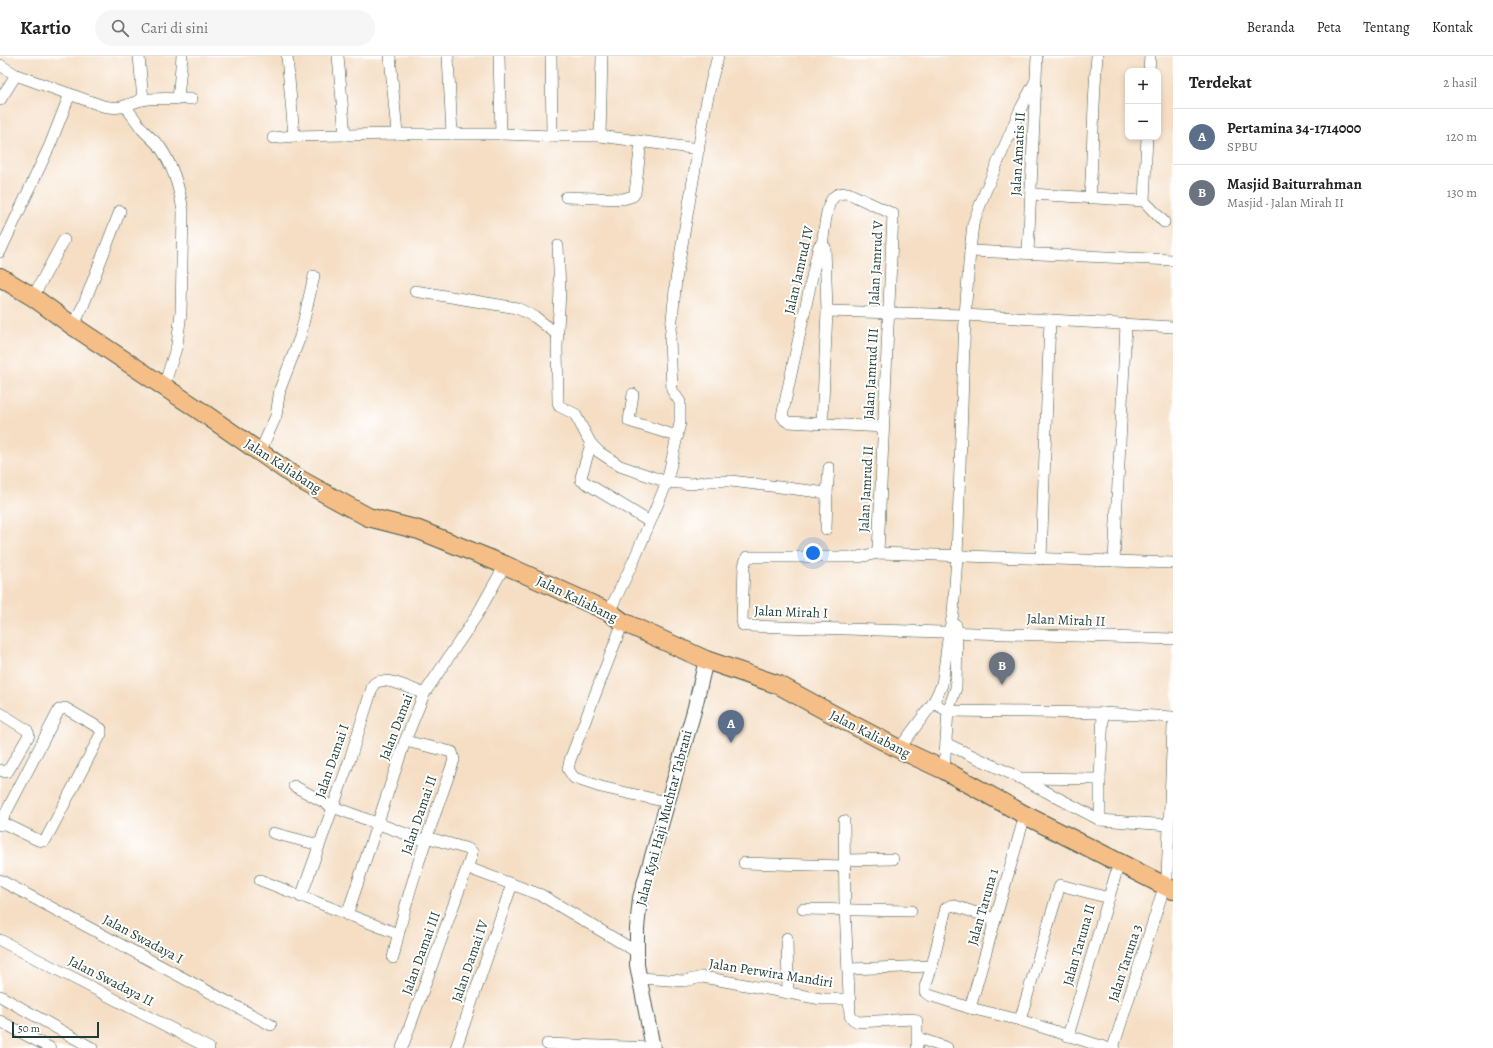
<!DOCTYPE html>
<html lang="id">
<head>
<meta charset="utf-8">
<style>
	body { margin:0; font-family:Alegreya,serif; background:#f6f6f6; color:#222 }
	.controls { position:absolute; right:12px; top:12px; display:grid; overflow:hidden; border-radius:8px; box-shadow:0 2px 6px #0003 }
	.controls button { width:36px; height:36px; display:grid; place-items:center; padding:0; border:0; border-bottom:1px solid #e0e0e0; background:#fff; color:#222; font:20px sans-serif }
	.scale { position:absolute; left:12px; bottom:10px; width:87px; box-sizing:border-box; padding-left:4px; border:2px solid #1f3d34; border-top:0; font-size:11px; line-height:14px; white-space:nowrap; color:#1f3d34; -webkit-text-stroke:3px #fff; paint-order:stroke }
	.you { position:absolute; left:813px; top:497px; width:14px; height:14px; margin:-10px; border:3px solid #fff; border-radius:50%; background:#1a73e8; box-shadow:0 0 0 6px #1a73e833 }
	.badge { display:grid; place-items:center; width:26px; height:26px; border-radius:50%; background:#d93025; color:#fff; font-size:13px; font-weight:700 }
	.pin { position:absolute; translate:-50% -33px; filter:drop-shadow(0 1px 2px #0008) }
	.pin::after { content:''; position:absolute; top:21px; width:14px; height:12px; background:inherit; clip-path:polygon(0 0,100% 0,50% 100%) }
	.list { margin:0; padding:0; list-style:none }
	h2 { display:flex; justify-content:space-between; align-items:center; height:52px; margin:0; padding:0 16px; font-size:17px }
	h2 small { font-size:13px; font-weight:400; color:#767676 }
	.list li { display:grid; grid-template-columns:26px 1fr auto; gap:12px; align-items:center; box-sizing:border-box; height:56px; padding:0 16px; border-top:1px solid #e0e0e0 }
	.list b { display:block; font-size:15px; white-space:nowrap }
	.list p { margin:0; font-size:13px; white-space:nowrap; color:#767676 }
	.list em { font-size:13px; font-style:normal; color:#767676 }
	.icon { flex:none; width:22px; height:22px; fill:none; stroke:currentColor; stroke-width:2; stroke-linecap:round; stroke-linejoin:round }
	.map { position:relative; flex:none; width:1173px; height:992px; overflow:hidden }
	header { display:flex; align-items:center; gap:24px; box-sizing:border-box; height:56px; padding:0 20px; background:#fff; border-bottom:1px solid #e0e0e0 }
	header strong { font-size:19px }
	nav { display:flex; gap:22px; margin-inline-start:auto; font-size:14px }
	.search { width:280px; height:36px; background:#f6f6f6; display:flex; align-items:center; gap:10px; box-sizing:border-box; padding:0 14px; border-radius:22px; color:#767676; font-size:15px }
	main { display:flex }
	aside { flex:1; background:#fff }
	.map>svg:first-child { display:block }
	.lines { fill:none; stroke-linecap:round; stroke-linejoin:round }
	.minor-casing { stroke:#3f554a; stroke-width:12 }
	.tertiary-casing { stroke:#3f554a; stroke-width:16 }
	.primary-casing { stroke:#3f554a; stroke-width:20 }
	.minor { stroke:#fff; stroke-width:11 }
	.tertiary { stroke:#fff; stroke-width:14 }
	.primary { stroke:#f6be87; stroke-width:18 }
	.labels { text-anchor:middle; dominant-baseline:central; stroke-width:4; stroke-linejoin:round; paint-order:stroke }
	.street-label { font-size:14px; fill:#1f3d34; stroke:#fff }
</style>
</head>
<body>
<header>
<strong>Kartio</strong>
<div class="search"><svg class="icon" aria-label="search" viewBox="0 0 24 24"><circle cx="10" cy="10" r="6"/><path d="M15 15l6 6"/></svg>Cari di sini</div>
<nav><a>Beranda</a><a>Peta</a><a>Tentang</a><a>Kontak</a></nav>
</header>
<main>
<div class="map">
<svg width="1173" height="992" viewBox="0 0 1173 992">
	<rect width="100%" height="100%" fill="#fff"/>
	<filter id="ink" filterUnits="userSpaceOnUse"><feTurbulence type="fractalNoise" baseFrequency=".025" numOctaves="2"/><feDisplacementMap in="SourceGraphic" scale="8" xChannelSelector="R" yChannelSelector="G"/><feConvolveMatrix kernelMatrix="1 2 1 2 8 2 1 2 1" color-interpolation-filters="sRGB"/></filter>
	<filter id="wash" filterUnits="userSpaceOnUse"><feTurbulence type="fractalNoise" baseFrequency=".012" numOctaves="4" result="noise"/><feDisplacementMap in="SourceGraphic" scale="16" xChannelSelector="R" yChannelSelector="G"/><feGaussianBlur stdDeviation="0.9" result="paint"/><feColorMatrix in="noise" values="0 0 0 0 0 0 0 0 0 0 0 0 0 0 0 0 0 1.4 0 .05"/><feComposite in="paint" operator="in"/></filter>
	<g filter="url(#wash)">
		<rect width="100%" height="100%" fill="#f5dec4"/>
	</g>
	<g filter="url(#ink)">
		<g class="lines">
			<g class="minor-casing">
				<g id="minor">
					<path d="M139 0 143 44"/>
					<path d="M287 0 294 80"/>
					<path d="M338 0 345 79"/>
					<path d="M390 0 397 78"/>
					<path d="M448 0 452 78"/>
					<path d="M499 0 501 78"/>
					<path d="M551 0 552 80"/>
					<path d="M0 9 16 19 103 50C124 54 123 49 142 44 153 41 179 43 192 43"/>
					<path d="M1149 15 1150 0"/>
					<path d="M178 43 182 0"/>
					<path d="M0 44 16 19"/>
					<path d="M126 51C131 58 137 66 142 73 148 80 155 85 160 91 173 110 180 134 183 156L181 256 177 289 164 330"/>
					<path d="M600 80 602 0"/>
					<path d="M273 82 294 80 397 78H501L552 80H600L699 93"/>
					<path d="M1031 138 1144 145 1147 81"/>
					<path d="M566 141 623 143 633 140 635 137 641 86"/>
					<path d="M1090 142C1093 95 1093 47 1097 0"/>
					<path d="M1144 145 1164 166"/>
					<path d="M822 189 825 191 827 255 822 368"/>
					<path d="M558 190 560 235 557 291 558 346 559 350 575 358 591 388 599 396 620 410 667 426 691 428 710 425H731L827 437 829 412"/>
					<path d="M970 195 973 168 985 136 1021 52 1035 26"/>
					<path d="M0 196 50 89 70 38"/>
					<path d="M1028 197 1037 0"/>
					<path d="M415 235 517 252 535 261 558 279"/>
					<path d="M33 241 64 184"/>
					<path d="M827 255 965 259 1173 271"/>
					<path d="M73 270 83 250 120 155"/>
					<path d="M633 338 629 365 670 378 678 379"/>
					<path d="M591 388 581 421V424L650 466"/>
					<path d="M260 396 276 360 280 333 300 281 314 220"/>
					<path d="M826 473 827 437"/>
					<path d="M878 497C883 384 888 271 893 158L848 137C842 137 837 137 833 142 826 148 824 178 822 189L819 190 817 198 782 360 785 364 788 366 884 371"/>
					<path d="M1041 503 1050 264"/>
					<path d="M1114 505 1126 269"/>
					<path d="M1173 507 878 497 858 501H747L744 510 742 564 743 569 748 570 1173 583"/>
					<path d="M609 556 634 504 667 426 680 367V346L672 334 670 283 676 224 705 54 711 26 718 0"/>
					<path d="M623 566 570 704 568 713 574 722 601 731 667 746"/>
					<path d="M933 647 948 655 1103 657 1173 661"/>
					<path d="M0 657 27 674 29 679 8 715 5 716 0 714"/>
					<path d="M947 688 1020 722 1100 764 1169 769"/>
					<path d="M899 693 933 647 942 629 949 576 953 558 957 501 965 259 970 195 1173 204"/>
					<path d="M944 714 948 655 956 632 957 576 956 569"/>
					<path d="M1023 722 1100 723"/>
					<path d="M294 730 333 751 425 785"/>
					<path d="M1100 764V723L1103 657"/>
					<path d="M844 765 845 853 850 960 854 964 858 966 913 963 917 965V992"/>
					<path d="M0 766H1L38 784 44 785 46 783 101 678V673L65 652 59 654 1 766 0 769"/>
					<path d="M273 777 319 789"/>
					<path d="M845 804 893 803"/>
					<path d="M744 807 845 810"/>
					<path d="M468 812 541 839 637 896"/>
					<path d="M0 824 271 969"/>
					<path d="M260 824 398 878"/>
					<path d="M301 841 350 703 373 629C382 618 413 633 424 638"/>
					<path d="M803 853 911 855"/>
					<path d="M347 859 405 685 424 638 477 559 505 509"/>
					<path d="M995 863 952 849 946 852 932 910 925 931V936L929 939 970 952 1020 964 1107 992"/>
					<path d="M787 882 788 937"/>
					<path d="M0 884 209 992"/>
					<path d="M393 902C407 834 431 769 454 704L452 696 405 685"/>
					<path d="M848 913 932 910"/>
					<path d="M640 922 684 925 703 921 821 943H850"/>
					<path d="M0 940 92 992"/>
					<path d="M970 952 1025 759"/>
					<path d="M1020 964 1060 829 1109 842"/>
					<path d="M0 965 50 992"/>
					<path d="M1068 980 1119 807"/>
					<path d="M918 982 947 992"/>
					<path d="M547 988 653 992"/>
					<path d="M402 992 471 801 472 796 468 793 426 781"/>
					<path d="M456 992 512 828"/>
					<path d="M1113 992 1167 822 1173 670"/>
				</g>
			</g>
			<g class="tertiary-casing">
				<path id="tertiary" d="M653 992 637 909V873L640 842 694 655 706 604"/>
			</g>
			<g class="primary-casing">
				<path id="primary" d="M0 221 33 241 73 270 199 354 297 422 346 449 368 461 419 474 505 509 609 556 623 566 706 604 779 629 819 651 899 693 944 714 1025 759 1173 834"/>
			</g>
			<use href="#minor" class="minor"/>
			<use href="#tertiary" class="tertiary"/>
			<use href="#primary" class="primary"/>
		</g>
	</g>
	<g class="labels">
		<g class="street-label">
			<text transform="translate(1018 98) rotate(-87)">Jalan Amatis II</text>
			<text transform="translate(876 207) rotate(-87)">Jalan Jamrud V</text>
			<text transform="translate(799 214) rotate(-77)">Jalan Jamrud IV</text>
			<text transform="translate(871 318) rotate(-87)">Jalan Jamrud III</text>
			<text transform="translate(283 410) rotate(33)">Jalan Kaliabang</text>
			<text transform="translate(866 433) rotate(-87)">Jalan Jamrud II</text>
			<text transform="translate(577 543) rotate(26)">Jalan Kaliabang</text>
			<text transform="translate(791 556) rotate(2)">Jalan Mirah I</text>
			<text transform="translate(1066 564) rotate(2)">Jalan Mirah II</text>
			<text transform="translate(396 671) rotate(-69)">Jalan Damai</text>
			<text transform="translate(870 678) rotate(27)">Jalan Kaliabang</text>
			<text transform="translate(332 705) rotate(-71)">Jalan Damai I</text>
			<text transform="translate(419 759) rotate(-71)">Jalan Damai II</text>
			<text transform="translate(664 762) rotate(-75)">Jalan Kyai Haji Muchtar Tabrani</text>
			<text transform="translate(983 851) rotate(-74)">Jalan Taruna 1</text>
			<text transform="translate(143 883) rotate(28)">Jalan Swadaya I</text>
			<text transform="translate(1079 889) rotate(-74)">Jalan Taruna II</text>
			<text transform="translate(421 897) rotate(-70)">Jalan Damai III</text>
			<text transform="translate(470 905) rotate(-71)">Jalan Damai IV</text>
			<text transform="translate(1125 907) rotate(-72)">Jalan Taruna 3</text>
			<text transform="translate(771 917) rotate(9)">Jalan Perwira Mandiri</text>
			<text transform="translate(111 925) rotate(27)">Jalan Swadaya II</text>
		</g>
	</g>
</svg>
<div class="controls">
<button>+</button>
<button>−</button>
</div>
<div class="scale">50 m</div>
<div class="you"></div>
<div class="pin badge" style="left:731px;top:687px;background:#5c6f8a">A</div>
<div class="pin badge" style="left:1002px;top:629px;background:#6b7280">B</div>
</div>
<aside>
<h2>Terdekat<small>2 hasil</small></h2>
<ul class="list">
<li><span class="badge" style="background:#5c6f8a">A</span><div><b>Pertamina 34-1714000</b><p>SPBU</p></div><em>120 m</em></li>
<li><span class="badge" style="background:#6b7280">B</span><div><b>Masjid Baiturrahman</b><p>Masjid · Jalan Mirah II</p></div><em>130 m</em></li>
</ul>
</aside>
</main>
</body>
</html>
